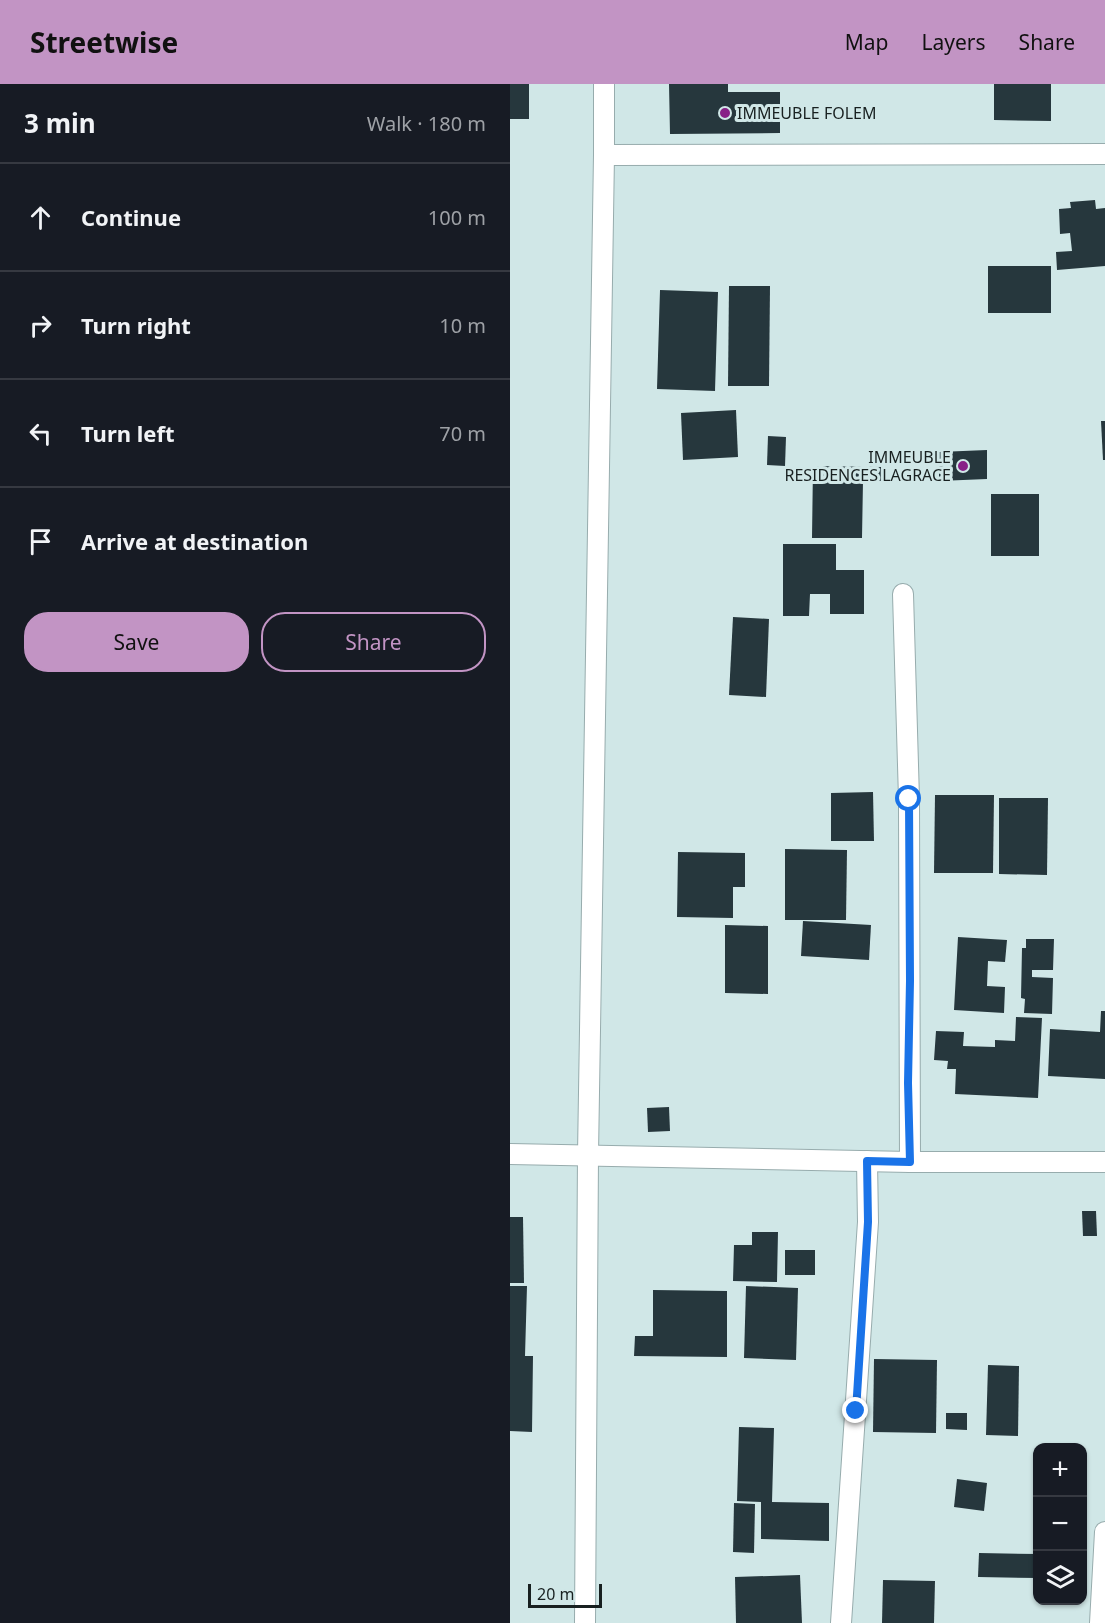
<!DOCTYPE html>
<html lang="en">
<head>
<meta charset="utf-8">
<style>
	body { margin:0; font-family:"Noto Sans",sans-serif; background:#242831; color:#f1f3f6 }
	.controls { position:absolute; right:18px; bottom:18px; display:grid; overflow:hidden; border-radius:12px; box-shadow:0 2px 4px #0004 }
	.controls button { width:54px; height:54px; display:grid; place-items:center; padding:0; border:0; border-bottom:2px solid #363941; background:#171b24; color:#f1f3f6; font:30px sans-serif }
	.scale { position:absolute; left:18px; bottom:15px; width:74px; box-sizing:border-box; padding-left:6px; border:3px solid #182020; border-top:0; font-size:16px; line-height:21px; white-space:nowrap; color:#182020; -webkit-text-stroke:4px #d0e7e7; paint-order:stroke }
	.stop { position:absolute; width:18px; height:18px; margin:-14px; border:4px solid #1a73e8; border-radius:50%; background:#fff }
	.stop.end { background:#1a73e8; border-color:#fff; box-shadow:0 2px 6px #0008 }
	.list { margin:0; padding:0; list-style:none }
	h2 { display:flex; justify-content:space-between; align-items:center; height:78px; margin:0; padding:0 24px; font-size:26px }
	h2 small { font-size:20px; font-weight:400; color:#9ea1a6 }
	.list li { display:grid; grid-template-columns:39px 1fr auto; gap:18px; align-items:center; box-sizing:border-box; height:108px; padding:0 24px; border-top:2px solid #363941 }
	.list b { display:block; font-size:22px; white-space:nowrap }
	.list em { font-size:20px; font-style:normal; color:#9ea1a6 }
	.actions { display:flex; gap:12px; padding:18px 24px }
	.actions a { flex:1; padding:14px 0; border:2px solid #c294c4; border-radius:24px; text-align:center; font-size:21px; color:#c294c4 }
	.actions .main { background:#c294c4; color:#111 }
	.icon { flex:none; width:33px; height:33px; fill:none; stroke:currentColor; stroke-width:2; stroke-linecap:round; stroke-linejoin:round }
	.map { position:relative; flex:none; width:595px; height:1539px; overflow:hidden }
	header { display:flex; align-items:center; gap:36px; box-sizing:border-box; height:84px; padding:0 30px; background:#c294c4; color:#111 }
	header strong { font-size:28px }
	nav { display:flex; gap:33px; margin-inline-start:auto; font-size:21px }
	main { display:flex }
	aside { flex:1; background:#171b24 }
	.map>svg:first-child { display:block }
	.building { fill:#26373d }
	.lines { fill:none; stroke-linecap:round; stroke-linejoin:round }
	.street-casing { stroke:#97acad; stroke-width:22 }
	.street { stroke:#fff; stroke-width:20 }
	.route { stroke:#1a73e8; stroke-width:8 }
	.poi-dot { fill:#882087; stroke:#d0e7e7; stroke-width:2 }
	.labels { text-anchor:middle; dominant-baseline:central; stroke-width:6; stroke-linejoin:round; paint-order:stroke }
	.poi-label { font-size:16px; fill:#182020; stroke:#d0e7e7; text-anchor:start }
</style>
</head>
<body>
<header>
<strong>Streetwise</strong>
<nav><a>Map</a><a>Layers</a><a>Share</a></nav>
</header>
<main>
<aside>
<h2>3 min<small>Walk · 180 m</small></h2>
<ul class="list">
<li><svg class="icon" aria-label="ahead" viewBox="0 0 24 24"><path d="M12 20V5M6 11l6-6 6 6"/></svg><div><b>Continue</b></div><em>100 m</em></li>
<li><svg class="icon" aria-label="right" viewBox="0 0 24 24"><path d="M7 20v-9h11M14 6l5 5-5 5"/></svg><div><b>Turn right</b></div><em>10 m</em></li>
<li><svg class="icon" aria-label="left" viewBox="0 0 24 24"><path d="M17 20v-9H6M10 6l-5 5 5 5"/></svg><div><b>Turn left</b></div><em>70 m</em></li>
<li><svg class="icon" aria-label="arrive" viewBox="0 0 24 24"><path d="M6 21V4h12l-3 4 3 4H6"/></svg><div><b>Arrive at destination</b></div></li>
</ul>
<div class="actions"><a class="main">Save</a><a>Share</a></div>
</aside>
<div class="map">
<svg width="595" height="1539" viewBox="0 0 595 1539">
	<rect width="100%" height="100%" fill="#d0e7e7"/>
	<g class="building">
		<rect x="0" y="0" width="19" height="35"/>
		<path d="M159 0H218V8H270V49L160 50Z"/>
		<path d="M484 0H541V37L484 36Z"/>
		<path d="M585 116 586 125 595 124V182L547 186 546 168 562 167 560 149 550 150 549 125 561 124 560 118Z"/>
		<rect x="478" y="182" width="63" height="47"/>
		<path d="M219 202H260L259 302H218Z"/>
		<path d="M150 206 208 208 205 307 147 305Z"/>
		<path d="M226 326 228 373 173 376 171 329Z"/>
		<path d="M591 337H595V376H593Z"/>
		<path d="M258 352 276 353 275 382 257 381Z"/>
		<path d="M477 366V395L429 397V368Z"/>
		<path d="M303 382 371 383V397H353L352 454H302Z"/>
		<rect x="481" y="410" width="48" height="62"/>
		<path d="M273 460H326V486H354V530H320V510H300L299 532H273Z"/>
		<path d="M223 533 259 535 256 613 219 611Z"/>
		<path d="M363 708 364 757H321V709Z"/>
		<path d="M425 711H484L483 789H424Z"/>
		<path d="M489 714H538L537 791 489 790Z"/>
		<path d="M275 765 337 766 336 836H275Z"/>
		<path d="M168 768 235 769V803H223V834L167 833Z"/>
		<path d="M293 837 361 841 359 876 291 872Z"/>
		<path d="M215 841 258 842V910L215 909Z"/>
		<path d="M448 853 497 856 495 878 478 877 477 902 495 903 494 929 444 926Z"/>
		<path d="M516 855H544L543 886H522V893L543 894 542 930 514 929 515 915 511 914 512 864H516Z"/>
		<path d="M591 927H595V995L538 992 540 945 590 948Z"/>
		<path d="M506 933 532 934 528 1014 445 1010 446 985H437L438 977 424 976 426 947 454 948 453 962 485 963V956L505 957Z"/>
		<path d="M159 1023 160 1047 138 1048 137 1024Z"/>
		<path d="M572 1127H586L587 1152H573Z"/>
		<path d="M0 1133H13L14 1199H0Z"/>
		<path d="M242 1148H268L267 1198 223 1197 224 1161H242Z"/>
		<rect x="275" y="1166" width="30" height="25"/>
		<path d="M0 1202H17L15 1272H23L22 1348 0 1347Z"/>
		<path d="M236 1202 288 1204 286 1276 234 1274Z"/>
		<path d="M143 1206 217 1207V1273L124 1272 125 1252H143Z"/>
		<path d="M364 1275 427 1276 426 1349 363 1348Z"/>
		<path d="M478 1281 509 1282 508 1352 476 1351Z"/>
		<path d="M436 1329H457V1346L436 1345Z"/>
		<path d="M229 1343 264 1344 262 1418 319 1419V1457L251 1455V1418L227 1417Z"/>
		<path d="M447 1395 477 1399 474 1427 444 1423Z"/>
		<path d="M224 1419 245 1420 244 1469 223 1468Z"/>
		<path d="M469 1469 528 1470V1494L468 1493Z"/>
		<path d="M290 1491 292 1539H226L225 1493Z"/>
		<path d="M373 1496 425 1497 424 1539H372Z"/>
	</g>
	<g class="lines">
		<g class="street-casing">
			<g id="street">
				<path d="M94 71 595 70"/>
				<path d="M393 510 399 715 400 1078"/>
				<path d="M0 1070 400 1078H595"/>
				<path d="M75 1539 78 1071 94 71V0"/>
				<path d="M331 1539 358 1138 357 1077"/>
				<path d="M590 1539 595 1448"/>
			</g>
		</g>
		<use href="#street" class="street"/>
	</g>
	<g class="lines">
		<path class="route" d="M346 1327 358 1138 357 1077 400 1078 398 999 400 897 399 715"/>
	</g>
	<g class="poi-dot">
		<circle cx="215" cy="29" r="6"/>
		<circle cx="453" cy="382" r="6"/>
	</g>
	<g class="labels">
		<g class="poi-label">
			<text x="227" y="29">IMMEUBLE FOLEM</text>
			<text x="441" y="373" text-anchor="end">IMMEUBLE<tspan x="441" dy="18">RESIDENCES LAGRACE</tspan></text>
		</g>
	</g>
</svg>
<div class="controls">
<button>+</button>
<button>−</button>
<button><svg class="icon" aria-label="layers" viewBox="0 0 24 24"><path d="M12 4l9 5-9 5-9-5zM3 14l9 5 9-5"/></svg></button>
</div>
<div class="scale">20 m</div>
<div class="stop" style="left:399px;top:715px"></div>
<div class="stop end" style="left:346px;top:1327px"></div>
</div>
</main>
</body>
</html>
